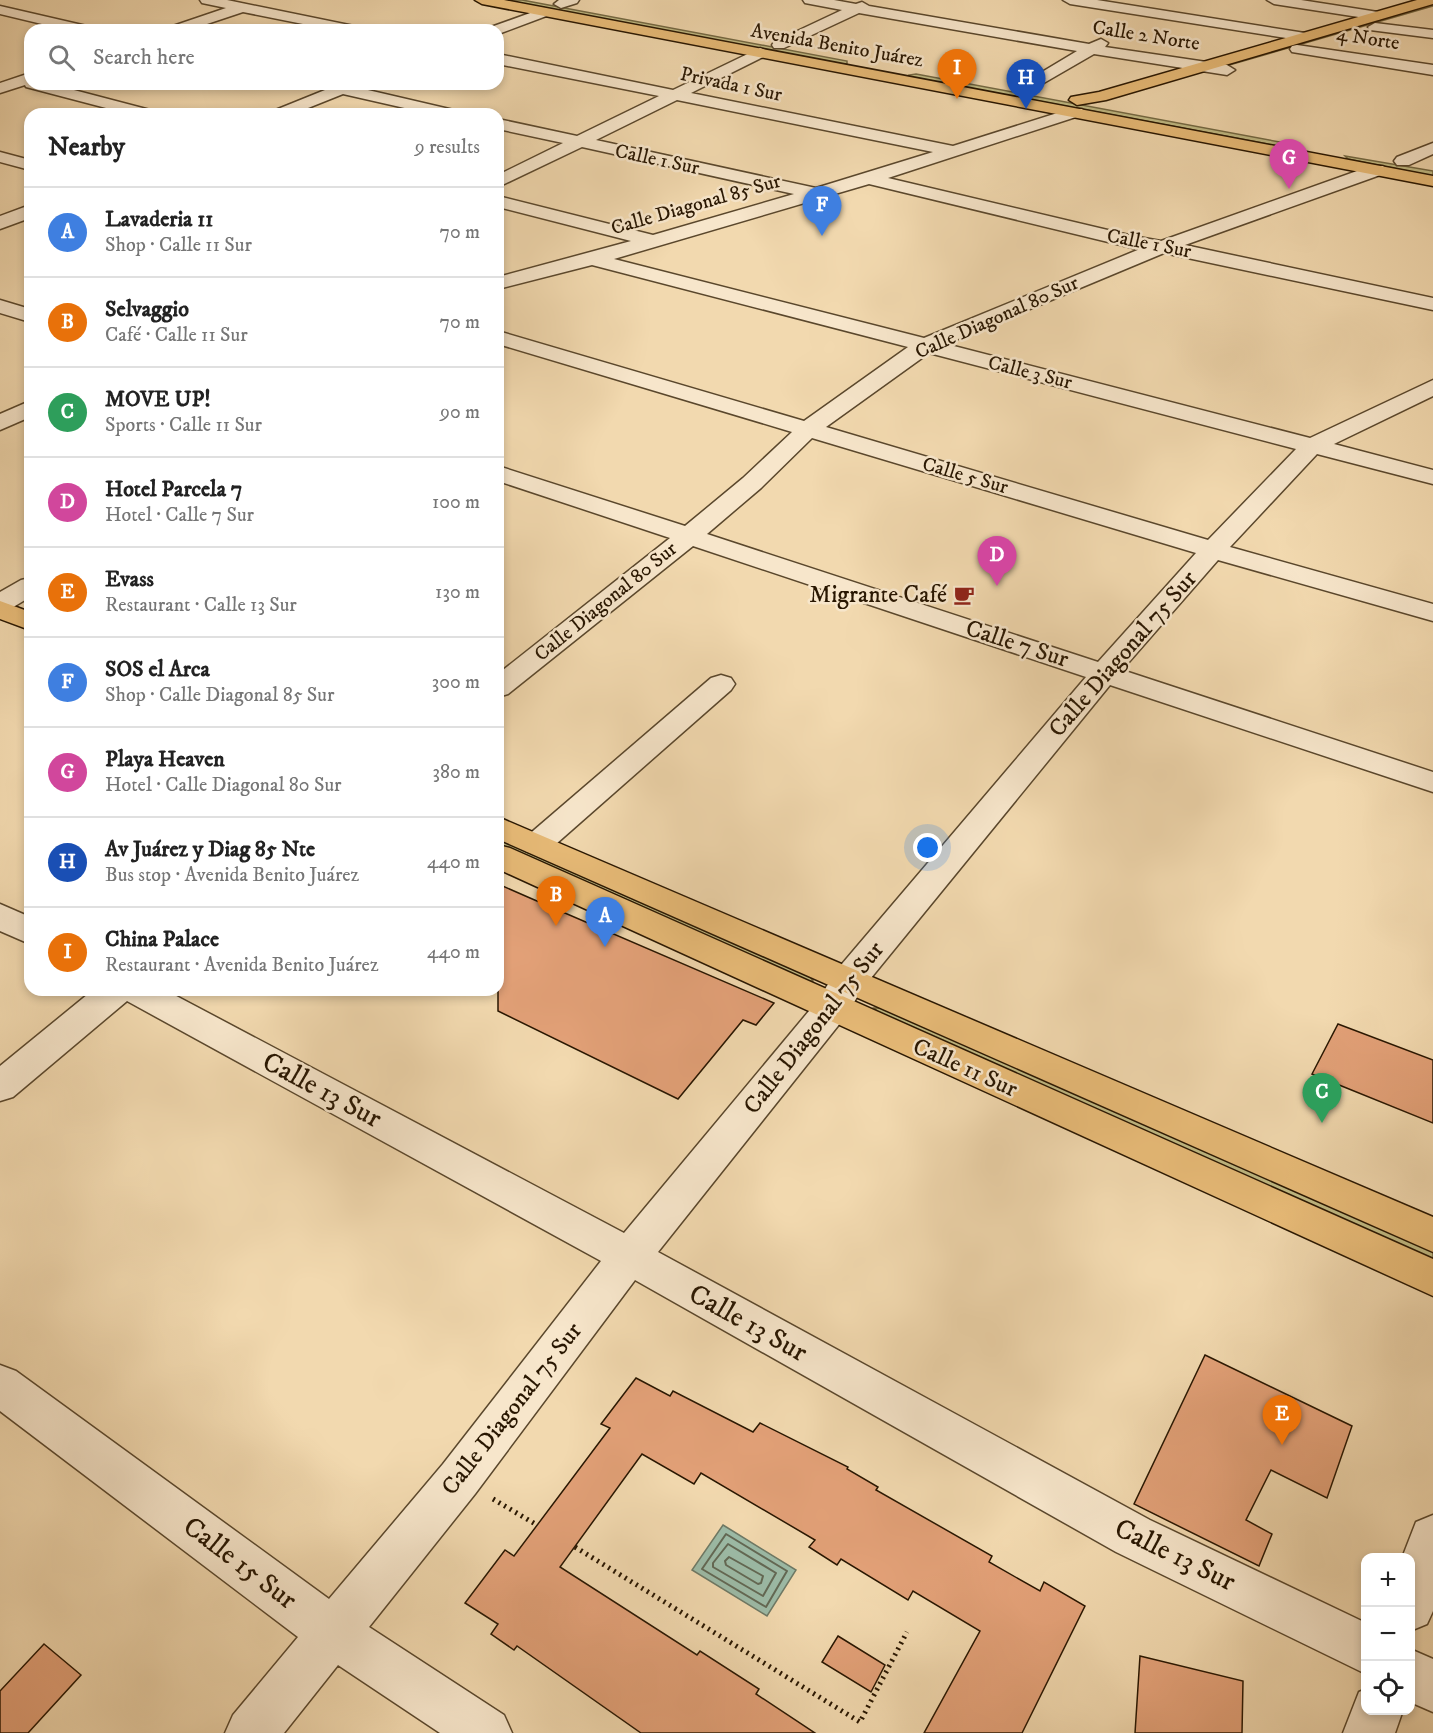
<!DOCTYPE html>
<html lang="en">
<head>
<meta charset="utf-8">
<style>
	body { margin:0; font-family:"IM FELL DW Pica",serif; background:#f6f6f6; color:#222 }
	.controls { position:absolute; right:18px; bottom:18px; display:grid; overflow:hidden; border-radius:12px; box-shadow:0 3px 9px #0003 }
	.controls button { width:54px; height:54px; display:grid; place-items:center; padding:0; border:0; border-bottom:2px solid #e0e0e0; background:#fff; color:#222; font:30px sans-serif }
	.you { position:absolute; left:928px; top:848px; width:21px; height:21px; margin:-15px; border:4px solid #fff; border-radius:50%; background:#1a73e8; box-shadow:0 0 0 9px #1a73e833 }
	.badge { display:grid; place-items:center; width:39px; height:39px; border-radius:50%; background:#8f2418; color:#fff; font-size:20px; font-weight:700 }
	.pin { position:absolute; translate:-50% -50px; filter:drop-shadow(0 2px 3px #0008) }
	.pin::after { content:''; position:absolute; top:32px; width:21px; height:18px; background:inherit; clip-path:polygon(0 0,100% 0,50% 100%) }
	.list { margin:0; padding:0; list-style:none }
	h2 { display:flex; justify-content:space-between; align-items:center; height:78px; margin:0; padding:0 24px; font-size:26px }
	h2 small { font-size:20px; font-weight:400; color:#767676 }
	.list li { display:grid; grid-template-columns:39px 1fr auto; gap:18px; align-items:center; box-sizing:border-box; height:90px; padding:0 24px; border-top:2px solid #e0e0e0 }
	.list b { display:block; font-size:22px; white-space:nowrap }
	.list p { margin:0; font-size:20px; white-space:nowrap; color:#767676 }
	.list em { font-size:20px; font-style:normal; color:#767676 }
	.icon { flex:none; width:33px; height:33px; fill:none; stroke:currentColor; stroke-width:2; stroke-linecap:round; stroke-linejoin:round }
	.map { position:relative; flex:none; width:1433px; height:1733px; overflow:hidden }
	.search { position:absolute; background:#fff; box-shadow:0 3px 9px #0003; left:24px; top:24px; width:480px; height:66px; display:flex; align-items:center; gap:15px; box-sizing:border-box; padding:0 21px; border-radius:18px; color:#767676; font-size:22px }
	.panel { position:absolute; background:#fff; box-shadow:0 3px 9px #0003; left:24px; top:108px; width:480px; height:888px; border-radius:18px }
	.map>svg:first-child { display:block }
	.green { fill:#c2bd86; stroke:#756a44; stroke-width:1.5 }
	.water { fill:#9cbba7; stroke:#6e7965; stroke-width:1.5 }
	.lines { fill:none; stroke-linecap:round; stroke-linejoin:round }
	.shore { stroke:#626854; stroke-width:2 }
	.building { fill:#e3a178; stroke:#281601; stroke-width:1.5 }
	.minor-casing { stroke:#5a472c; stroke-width:3 }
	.major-casing { stroke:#281601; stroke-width:3 }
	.path { stroke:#281601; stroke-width:5; stroke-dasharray:2 4.5; stroke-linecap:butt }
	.minor { fill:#f7e6cb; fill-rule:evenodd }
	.major { fill:#e9bc78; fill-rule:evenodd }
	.labels { text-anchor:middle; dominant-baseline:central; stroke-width:5; stroke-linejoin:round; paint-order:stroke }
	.far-street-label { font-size:20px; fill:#281601; stroke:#f7e6cb }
	.poi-label { font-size:24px; fill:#281601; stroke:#f7e6cb; text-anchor:end }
	.street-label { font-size:24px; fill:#281601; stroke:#f7e6cb }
	.near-street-label { font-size:28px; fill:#281601; stroke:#f7e6cb }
</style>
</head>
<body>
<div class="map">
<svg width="1433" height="1733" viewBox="0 0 1433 1733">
	<rect width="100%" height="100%" fill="#f2d9af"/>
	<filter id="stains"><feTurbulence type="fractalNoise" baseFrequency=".00333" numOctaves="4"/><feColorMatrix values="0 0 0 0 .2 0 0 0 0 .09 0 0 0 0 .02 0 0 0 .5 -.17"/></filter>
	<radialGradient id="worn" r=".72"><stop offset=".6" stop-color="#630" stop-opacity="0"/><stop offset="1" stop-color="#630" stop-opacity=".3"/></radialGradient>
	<g class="green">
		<path d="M500 0H522L847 61V64H837Z"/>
		<path d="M1433 3V6L1226 66H1218Z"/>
		<path d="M916 74 1285 143 1288 146H1278L910 77 909 75Z"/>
		<path d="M1345 156 1433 171V176L1348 159Z"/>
		<path d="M498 838 809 975 813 981 804 982 498 845Z"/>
		<path d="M874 1008H889L1433 1250V1260L882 1015Z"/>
	</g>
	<path class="water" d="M723 1525 796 1570 767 1616 692 1570Z"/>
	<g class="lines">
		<g class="shore">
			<path d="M726 1534 787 1571 766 1607 702 1569Z"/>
			<path d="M728 1544 776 1573 763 1596 713 1567V1563Z"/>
			<path d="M729 1557 763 1576 761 1583 758 1584 726 1565 725 1561Z"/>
		</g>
	</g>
	<g class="building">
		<path d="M498 884 530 898 774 1003 756 1025 743 1020 678 1099 498 1011Z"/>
		<path d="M1338 1024 1433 1060V1123L1312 1074Z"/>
		<path d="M1205 1355 1352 1426 1327 1498 1271 1470 1246 1520 1272 1534 1259 1566 1134 1504Z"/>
		<path d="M636 1378 670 1396 673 1391 753 1432 760 1423 848 1467 847 1469 878 1487 876 1490 992 1556 989 1562 1040 1591 1044 1582 1085 1606 1022 1733H924L980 1631 913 1591 908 1600 841 1559 837 1565 809 1547 815 1540 701 1473 694 1484 642 1454 560 1567 697 1655 700 1651 759 1689 756 1694 815 1733H641L517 1646 514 1650 491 1634 498 1624 465 1603 505 1550 514 1556 610 1428 601 1424Z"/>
		<path d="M838 1636 885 1665 871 1692 822 1662Z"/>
		<path d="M44 1644 81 1675 28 1733H0V1691Z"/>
		<path d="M1140 1656 1243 1681 1242 1733H1135Z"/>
	</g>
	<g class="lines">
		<g class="minor-casing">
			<g id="minor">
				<path d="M200 0H227L354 26 361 30H333L243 12 189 30H168L170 27 226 8 202 3Z"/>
				<path d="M559 0H579L577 3 561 8 554 4Z"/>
				<path d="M803 0H834L856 4 862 2 869 6 1089 44 1101 39 1108 43 1105 47 1227 65 1235 70 1227 75 1094 54 1023 95 1017 93 1015 90 1017 87 1077 51 859 13 784 48H774L772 45 774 42 842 10 805 3Z"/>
				<path d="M1063 0H1097L1305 33 1312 37 1305 41 1070 4Z"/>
				<path d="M1267 0H1301L1378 12 1385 16 1378 20 1274 4Z"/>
				<path d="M0 6 91 27 93 30H67L0 14Z"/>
				<path d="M544 8 551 12 549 15 501 33 498 34V30H489L491 27Z"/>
				<path d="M1375 23 1433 30V38L1370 30 1368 27Z"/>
				<path d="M1297 45 1433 65V75L1292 52 1290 49 1292 46Z"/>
				<path d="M760 48 765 50 768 53 765 56 691 93 953 146 1070 109H1082L1084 112 1082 115 888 178 1133 236 1161 241 1371 166H1383L1386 170 1383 174 1185 245 1433 298V310L1164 253 946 344 1310 438 1433 380V396L1334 444 1433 470V484L1317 454 1230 547 1433 604V621L1218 560 1122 670 1433 772V792L1110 685 862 989 845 1017 658 1252 1150 1520 1366 1623V1674L1116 1552 635 1280 475 1494 369 1627 504 1715 512 1733H440L338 1665 284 1733H225L233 1715 298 1637 0 1411V1365L16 1371 329 1599 443 1464 601 1261 127 1001 13 1097 0 1101V1066L93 990H165L624 1233 819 999 836 971 1086 677 693 546 508 694 498 697V674L670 538 498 481V466L685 526 743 478 792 432 498 344V331L804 421 908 347 592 265 498 289V277L631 241 498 207V196L653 235 794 194 582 147 498 187V175L563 143 498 129V119L577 136 659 96 498 64V54L673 90ZM677 100 933 152 816 188 596 140ZM869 184 1133 248 1140 249 924 338 614 259ZM929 353 1296 449 1208 540 826 427ZM812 438 1196 553 1098 662 707 534 761 488Z"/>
				<path d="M30 73V84H51L154 111 156 114H129L26 87 25 85 0 93V83Z"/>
				<path d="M314 84H354L355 87 458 111 460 114H431L343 94 293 114H271L273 111 325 90 316 87Z"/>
				<path d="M1433 143V154L1409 165H1397L1394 161 1397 157Z"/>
				<path d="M0 152 30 160V170L0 162Z"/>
				<path d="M30 205V218L0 229V216Z"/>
				<path d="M0 300 30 309V322L0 313Z"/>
				<path d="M30 401V417L0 430V414Z"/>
				<path d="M30 578V597L10 609 0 611V592L21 580Z"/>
				<path d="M721 675 731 678 735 684 731 690 548 851 537 855 526 851 521 844 526 837 711 678Z"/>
				<path d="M0 904 30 917V944L0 931Z"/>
				<path d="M1433 1515V1611L1427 1624 1410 1631V1558H1402L1416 1522Z"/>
				<path d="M1410 1649 1433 1659V1712L1410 1702Z"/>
				<path d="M1366 1689V1710H1403L1395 1733H1343L1359 1692Z"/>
			</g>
		</g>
		<g class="major-casing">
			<g id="major">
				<path d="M475 0H504L1433 176V186L482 4Z"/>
				<path d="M1417 0H1433V4L1106 100 1077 105 1069 100 1071 97 1099 92Z"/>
				<path d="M0 601 30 612V630L0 619Z"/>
				<path d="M498 817 1433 1217V1252L498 839Z"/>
				<path d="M498 845 510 848 1433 1259V1296L498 869Z"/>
			</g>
		</g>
		<g class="path">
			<path d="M493 1499 537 1525"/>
			<path d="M575 1547 860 1722 907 1632"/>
		</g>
		<use href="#minor" class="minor"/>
		<use href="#major" class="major"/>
	</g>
	<defs>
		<g id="cafe-bare" transform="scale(1.62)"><path d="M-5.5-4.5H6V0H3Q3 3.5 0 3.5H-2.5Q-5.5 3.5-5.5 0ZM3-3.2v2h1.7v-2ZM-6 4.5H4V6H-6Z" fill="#8f2418" stroke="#f7e6cb" stroke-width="2.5" paint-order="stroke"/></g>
	</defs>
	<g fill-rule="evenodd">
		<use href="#cafe-bare" x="964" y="595"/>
	</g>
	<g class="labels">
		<g class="far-street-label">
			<text transform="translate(1146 36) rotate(9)">Calle 2 Norte</text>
			<text transform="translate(1368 39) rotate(9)">4 Norte</text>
			<text transform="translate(837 46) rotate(10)">Avenida Benito Juárez</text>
			<text transform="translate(731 85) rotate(12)">Privada 1 Sur</text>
			<text transform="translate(657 160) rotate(12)">Calle 1 Sur</text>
			<text transform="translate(696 205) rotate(-16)">Calle Diagonal 85 Sur</text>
			<text transform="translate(1149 244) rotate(11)">Calle 1 Sur</text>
			<text transform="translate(997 318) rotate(-24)">Calle Diagonal 80 Sur</text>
			<text transform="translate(1030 373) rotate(14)">Calle 3 Sur</text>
			<text transform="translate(965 476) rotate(16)">Calle 5 Sur</text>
			<text transform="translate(606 602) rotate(-39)">Calle Diagonal 80 Sur</text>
		</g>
		<g class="poi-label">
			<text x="947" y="595">Migrante Café</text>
		</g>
		<g class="street-label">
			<text transform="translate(1017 644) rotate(18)">Calle 7 Sur</text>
			<text transform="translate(1123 654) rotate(-49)">Calle Diagonal 75 Sur</text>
			<text transform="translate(814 1028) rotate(-52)">Calle Diagonal 75 Sur</text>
			<text transform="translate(965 1068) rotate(24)">Calle 11 Sur</text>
			<text transform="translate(512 1409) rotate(-52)">Calle Diagonal 75 Sur</text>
		</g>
		<g class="near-street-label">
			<text transform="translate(322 1090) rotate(28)">Calle 13 Sur</text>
			<text transform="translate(748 1323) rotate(29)">Calle 13 Sur</text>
			<text transform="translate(1175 1555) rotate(26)">Calle 13 Sur</text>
			<text transform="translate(240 1563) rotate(37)">Calle 15 Sur</text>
		</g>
	</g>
	<rect width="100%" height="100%" filter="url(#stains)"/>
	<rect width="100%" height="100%" fill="url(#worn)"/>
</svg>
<div class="controls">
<button>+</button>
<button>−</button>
<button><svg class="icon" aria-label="locate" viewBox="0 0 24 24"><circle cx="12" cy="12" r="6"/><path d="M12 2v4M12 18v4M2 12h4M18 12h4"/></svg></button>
</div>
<div class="you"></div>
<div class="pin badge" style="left:605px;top:947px;background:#3f7fe0">A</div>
<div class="pin badge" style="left:556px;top:926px;background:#e8710a">B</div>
<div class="pin badge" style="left:1322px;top:1123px;background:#2e9e5b">C</div>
<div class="pin badge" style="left:997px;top:586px;background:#d1479c">D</div>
<div class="pin badge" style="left:1282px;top:1445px;background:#e8710a">E</div>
<div class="pin badge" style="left:822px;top:236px;background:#3f7fe0">F</div>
<div class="pin badge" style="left:1289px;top:189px;background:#d1479c">G</div>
<div class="pin badge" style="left:1026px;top:109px;background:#1a4fb4">H</div>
<div class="pin badge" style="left:957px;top:99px;background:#e8710a">I</div>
<div class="search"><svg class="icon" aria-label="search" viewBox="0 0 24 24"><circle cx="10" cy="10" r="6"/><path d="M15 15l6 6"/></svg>Search here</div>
<section class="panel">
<h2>Nearby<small>9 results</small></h2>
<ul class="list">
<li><span class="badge" style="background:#3f7fe0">A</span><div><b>Lavaderia 11</b><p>Shop · Calle 11 Sur</p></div><em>70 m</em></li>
<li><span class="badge" style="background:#e8710a">B</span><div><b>Selvaggio</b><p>Café · Calle 11 Sur</p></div><em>70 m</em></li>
<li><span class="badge" style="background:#2e9e5b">C</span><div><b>MOVE UP!</b><p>Sports · Calle 11 Sur</p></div><em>90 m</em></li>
<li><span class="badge" style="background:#d1479c">D</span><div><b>Hotel Parcela 7</b><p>Hotel · Calle 7 Sur</p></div><em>100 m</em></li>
<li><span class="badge" style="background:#e8710a">E</span><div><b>Evass</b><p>Restaurant · Calle 13 Sur</p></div><em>130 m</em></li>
<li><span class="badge" style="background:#3f7fe0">F</span><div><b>SOS el Arca</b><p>Shop · Calle Diagonal 85 Sur</p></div><em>300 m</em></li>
<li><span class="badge" style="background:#d1479c">G</span><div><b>Playa Heaven</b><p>Hotel · Calle Diagonal 80 Sur</p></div><em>380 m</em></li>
<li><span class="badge" style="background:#1a4fb4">H</span><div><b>Av Juárez y Diag 85 Nte</b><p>Bus stop · Avenida Benito Juárez</p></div><em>440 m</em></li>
<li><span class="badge" style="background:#e8710a">I</span><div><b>China Palace</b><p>Restaurant · Avenida Benito Juárez</p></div><em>440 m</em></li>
</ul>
</section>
</div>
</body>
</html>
